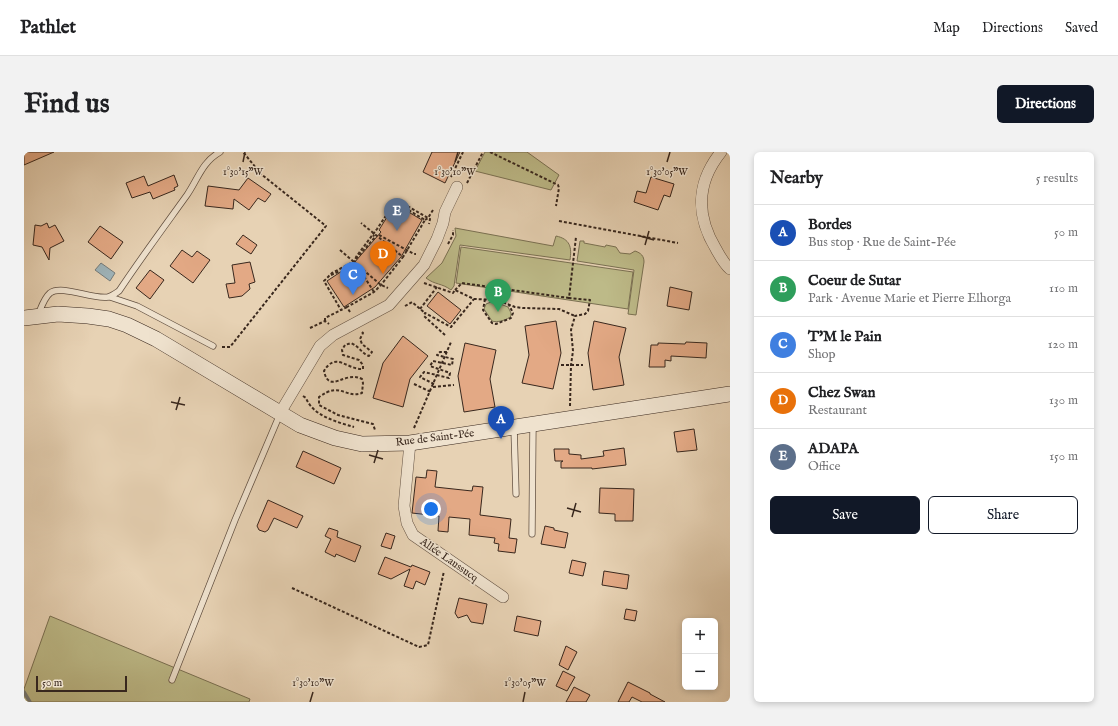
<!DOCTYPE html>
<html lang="en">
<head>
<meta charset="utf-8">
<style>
	body { margin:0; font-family:"IM FELL English",serif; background:#f2f2f2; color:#202124 }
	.controls { position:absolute; right:12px; bottom:12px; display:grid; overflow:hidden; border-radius:6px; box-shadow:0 2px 6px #0003 }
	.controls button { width:36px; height:36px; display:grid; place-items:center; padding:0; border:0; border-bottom:1px solid #e0e0e0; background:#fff; color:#202124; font:20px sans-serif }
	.scale { position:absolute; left:12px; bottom:10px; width:91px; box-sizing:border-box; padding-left:4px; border:2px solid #38271d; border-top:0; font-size:11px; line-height:14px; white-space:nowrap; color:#38271d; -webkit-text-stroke:3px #efe2ce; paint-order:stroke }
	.you { position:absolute; left:407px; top:357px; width:14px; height:14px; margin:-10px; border:3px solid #fff; border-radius:50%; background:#1a73e8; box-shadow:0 0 0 6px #1a73e833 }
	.badge { display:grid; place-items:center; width:26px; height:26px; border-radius:50%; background:#111827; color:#fff; font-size:13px; font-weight:700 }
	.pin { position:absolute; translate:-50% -33px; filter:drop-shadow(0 1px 2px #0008) }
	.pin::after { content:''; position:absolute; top:21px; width:14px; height:12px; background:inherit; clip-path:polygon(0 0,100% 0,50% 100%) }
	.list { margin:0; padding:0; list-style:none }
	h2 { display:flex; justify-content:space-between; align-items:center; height:52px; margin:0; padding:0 16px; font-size:17px }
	h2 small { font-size:13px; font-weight:400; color:#757577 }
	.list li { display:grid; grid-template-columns:26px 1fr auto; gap:12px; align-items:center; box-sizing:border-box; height:56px; padding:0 16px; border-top:1px solid #e0e0e0 }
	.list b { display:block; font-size:15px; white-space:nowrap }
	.list p { margin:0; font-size:13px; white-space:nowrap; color:#757577 }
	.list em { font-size:13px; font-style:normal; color:#757577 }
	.actions { display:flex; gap:8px; padding:12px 16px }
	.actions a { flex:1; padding:9px 0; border:1px solid #111827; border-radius:6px; text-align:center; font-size:14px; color:#111827 }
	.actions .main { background:#111827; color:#fff }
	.map { position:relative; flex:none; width:706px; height:550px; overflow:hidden; border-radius:6px }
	header { display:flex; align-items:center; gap:24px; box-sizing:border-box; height:56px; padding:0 20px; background:#fff; border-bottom:1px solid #e0e0e0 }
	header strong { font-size:19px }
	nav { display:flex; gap:22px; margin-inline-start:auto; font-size:14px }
	.intro { display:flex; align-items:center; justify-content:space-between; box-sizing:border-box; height:96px; padding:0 24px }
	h1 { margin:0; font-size:28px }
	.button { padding:10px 18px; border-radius:6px; background:#111827; color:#fff; font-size:14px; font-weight:700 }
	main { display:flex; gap:24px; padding:0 24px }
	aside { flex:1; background:#fff; border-radius:6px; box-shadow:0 2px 6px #0003 }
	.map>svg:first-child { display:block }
	.green { fill:#bdba88; stroke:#7a7052 }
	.water { fill:#9eb4ba; stroke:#757c7b }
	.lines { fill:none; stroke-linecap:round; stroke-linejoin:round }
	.stream { stroke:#757c7b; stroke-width:3.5 }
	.building { fill:#e3a985; stroke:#38271d }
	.service-casing { stroke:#645243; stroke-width:7 }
	.minor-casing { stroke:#645243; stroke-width:12 }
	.secondary-casing { stroke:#38271d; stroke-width:16 }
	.path { stroke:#38271d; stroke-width:2; stroke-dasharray:3 2; stroke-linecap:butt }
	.service { stroke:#efe2ce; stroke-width:5.5 }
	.minor { stroke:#efe2ce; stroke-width:11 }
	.secondary { stroke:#efe2ce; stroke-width:15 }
	.ticks { fill:none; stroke:#38271d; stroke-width:1.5 }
	.labels { text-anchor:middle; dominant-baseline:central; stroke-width:3; stroke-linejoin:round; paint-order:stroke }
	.street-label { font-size:11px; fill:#38271d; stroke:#efe2ce }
	.ticks-label { font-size:10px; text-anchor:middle; fill:#38271d; stroke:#efe2ce; stroke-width:3; stroke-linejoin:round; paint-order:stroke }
</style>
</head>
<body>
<header>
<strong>Pathlet</strong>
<nav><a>Map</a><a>Directions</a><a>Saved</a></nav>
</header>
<div class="intro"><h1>Find us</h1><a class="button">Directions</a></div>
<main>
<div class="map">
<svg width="706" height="550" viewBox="0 0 706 550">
	<rect width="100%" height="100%" fill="#e7d2b4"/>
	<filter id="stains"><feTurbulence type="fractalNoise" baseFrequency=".005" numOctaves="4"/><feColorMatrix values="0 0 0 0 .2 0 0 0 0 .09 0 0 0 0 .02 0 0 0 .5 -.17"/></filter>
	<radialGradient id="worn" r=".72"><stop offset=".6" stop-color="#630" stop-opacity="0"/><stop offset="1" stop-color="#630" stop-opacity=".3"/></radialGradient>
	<g class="green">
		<path d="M461 0H503L535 23 527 38 451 19Z"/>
		<path d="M431 76 529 94 532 84C546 87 548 95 546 108L436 93 430 134 427 138C418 131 411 133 402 126L418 111 432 84Z"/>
		<path d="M556 89H560V91L581 95 582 93 592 95 596 101 606 102 611 99C617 101 620 104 620 110L612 163 604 162 610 118 553 109Z"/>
		<path d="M437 95 609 120 604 157 432 131Z"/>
		<path d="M467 150H471L484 155 487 161V164C484 168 472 171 468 169L460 157 462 152Z"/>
		<path d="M26 464 226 547 225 550H0V537Z"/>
	</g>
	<path class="water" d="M77 111 91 121 86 129 71 118Z"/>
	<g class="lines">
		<path class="stream" d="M0 540 6 550"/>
	</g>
	<g class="building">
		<path d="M0 0H30L0 13Z"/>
		<path d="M408 0H436L421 31 399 20Z"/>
		<path d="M150 23 154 34 150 36 151 38 129 47 126 40 108 46 102 31 120 24 124 34Z"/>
		<path d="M627 25 650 32 646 45 640 43 634 58 610 50 613 39 622 41Z"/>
		<path d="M224 26 247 42 241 50 234 46 225 58 210 47 209 57 181 54 184 34 215 38Z"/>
		<path d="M371 52 398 68 377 105 351 135 320 155 303 129 330 111 357 80 355 78Z"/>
		<path d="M23 71 25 76 31 73 40 89 26 96 25 108 18 95 9 93 11 73 17 74Z"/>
		<path d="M76 74 99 90 87 107 64 90Z"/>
		<path d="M219 83 233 93 227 102 212 92Z"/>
		<path d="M158 98 168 105 173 99 186 108 169 131 146 114Z"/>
		<path d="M226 110 231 130 225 132 226 137 218 144 205 146 202 132 211 131 208 113Z"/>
		<path d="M126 118 140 128 126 147 112 136Z"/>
		<path d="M646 135 668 140 665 158 643 154Z"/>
		<path d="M414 140 437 158 426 172 403 154Z"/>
		<path d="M532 169 537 201 529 237 498 231 505 203 501 174Z"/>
		<path d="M570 169 602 176 595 205 600 233 569 238 564 201Z"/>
		<path d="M379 184 404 204 386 227 379 255 349 246 359 211Z"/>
		<path d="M662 190 683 191 682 206 647 204V209L641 208V215H625L627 193H634V191L661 192Z"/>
		<path d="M441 191 472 198 466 227 471 255 440 260 434 224Z"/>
		<path d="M670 277 673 298 653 300 650 280Z"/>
		<path d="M600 296 602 313 568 317V316H537V310L539 309H531L530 297H545V302L557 303V307L580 304 579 299Z"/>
		<path d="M279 299 317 316 310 332 272 315Z"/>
		<path d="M403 318 413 319 411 335 448 339 449 334 459 335 456 363 487 367 485 386 493 387 491 401 474 399 475 392 470 391 471 386 445 383 446 367 425 365 424 380 414 379 415 364 388 361 392 325 402 326Z"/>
		<path d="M576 336 610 337 609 369H591V362L575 361Z"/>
		<path d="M244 348 279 364 273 376 250 366 244 378 241 380 235 378 233 374Z"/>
		<path d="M521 374 530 376V378L544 381 541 396 517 392Z"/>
		<path d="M305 376 314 379 313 385 337 394 331 410 312 402 311 405 301 400 307 387 301 384Z"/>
		<path d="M362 381 371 384 367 397 357 394Z"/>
		<path d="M361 405 387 415 388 413 406 420 401 433 392 429 389 437 380 434 386 417 367 427 354 422Z"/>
		<path d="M548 408 562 411 559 424 545 421Z"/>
		<path d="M580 419 605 423 603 437 578 433Z"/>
		<path d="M435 446 463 452 459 472 447 470 443 463 434 466 431 461Z"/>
		<path d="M602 457 613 459 611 469 600 467Z"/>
		<path d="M493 464 517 469 514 484 490 479Z"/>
		<path d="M542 494 553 500 544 518 535 513Z"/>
		<path d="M539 519 551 525 543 539 532 534Z"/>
		<path d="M604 530 626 541V542L641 550H618L608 545 605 550H594Z"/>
		<path d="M550 535 566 543 562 550H542Z"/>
	</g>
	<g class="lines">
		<g class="service-casing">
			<g id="service">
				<path d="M86 145 113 154 189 194"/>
				<path d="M14 163C17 156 20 146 26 141 38 132 69 148 84 145 88 144 92 141 95 139 117 106 140 75 163 43 174 27 178 10 196 0"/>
				<path d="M490 276 492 342"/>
				<path d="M508 382 509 273"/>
				<path d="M148 528 211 368 256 262"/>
			</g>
		</g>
		<g class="minor-casing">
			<g id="minor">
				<path d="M697 0C672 31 672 64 692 97 696 104 700 112 706 117"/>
				<path d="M256 261 296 194 309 183 365 153 400 113 413 87 419 71 421 60 433 35"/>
				<path d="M386 291 380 354 383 371 389 383 479 445"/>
			</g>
		</g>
		<g class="secondary-casing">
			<path id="secondary" d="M0 166 34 162 64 164 85 167 103 173 132 187 276 273 311 286 338 292 386 291 706 242"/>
		</g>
		<g class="path">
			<path d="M466 0 534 33 535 36 532 54"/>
			<path d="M427 25 439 0"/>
			<path d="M443 31 459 0"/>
			<path d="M371 50 373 48 404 66 406 67 405 72"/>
			<path d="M401 68 404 66 409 58"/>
			<path d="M535 69 654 91"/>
			<path d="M355 83 390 102H392"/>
			<path d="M424 92 429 83V78"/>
			<path d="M316 98 357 133 364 136"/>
			<path d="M332 107 351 85 349 83"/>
			<path d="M332 112 350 140"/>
			<path d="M307 123 316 119"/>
			<path d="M400 131 429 141 431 138 450 147 473 148 491 155 499 156 535 157 551 164"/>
			<path d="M431 138 438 131 545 146"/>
			<path d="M461 147 459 158 468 171 472 172 487 166 489 161 485 153"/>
			<path d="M381 154 388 150 401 161"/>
			<path d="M323 155 317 158 300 129 308 121 331 109 332 105 353 77 371 50 401 68 379 105"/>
			<path d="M396 157 413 135"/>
			<path d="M326 160 323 155 350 140 357 133 379 105 337 71"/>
			<path d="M301 169V166L317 158"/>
			<path d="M286 176 301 169 305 172"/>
			<path d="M338 180 339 181 336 187 338 192 348 200 345 204C337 201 336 195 327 191L321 193 318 198 319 203 335 208 339 213V217C323 218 312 199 300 219 305 243 321 218 338 227L339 231 338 241C321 247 317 229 295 245V253L314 263 349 272 351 278"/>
			<path d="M421 183 400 164 401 161 427 175 450 147"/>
			<path d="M198 195H206L302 74 237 22 219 0"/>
			<path d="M537 213H559"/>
			<path d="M390 232 407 240"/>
			<path d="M410 232 396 225 400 220 425 226 426 221 406 214 409 209 428 213 429 207 413 203 416 200H424"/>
			<path d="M409 235 430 233"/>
			<path d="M279 244 282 246C289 264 313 270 330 275"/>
			<path d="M546 254 547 213 549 199 547 178 551 164 561 162 564 159 566 148 545 146 552 85"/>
			<path d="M390 276 427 190"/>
			<path d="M268 436 395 495 404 493 420 419"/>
		</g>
		<use href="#service" class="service"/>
		<use href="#minor" class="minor"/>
		<use href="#secondary" class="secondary"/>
	</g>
	<path class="ticks" d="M219 10 221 0M431 10 434 0M643 10 646 0M616 84 630 88M621 93 625 79M147 250 161 253M152 258 156 245M345 303 359 307M350 311 354 298M543 356 557 360M548 365 552 351M286 550 289 540M499 550 501 540"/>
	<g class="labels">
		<g class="street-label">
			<text transform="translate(411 286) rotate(-7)">Rue de Saint-Pée</text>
			<text transform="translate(425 408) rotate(35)">Allée Laussucq</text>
		</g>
	</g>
	<g class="ticks-label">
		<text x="219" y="23">1°30'15"W</text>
		<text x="431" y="23">1°30'10"W</text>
		<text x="643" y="23">1°30'05"W</text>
		<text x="289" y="534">1°30'10"W</text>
		<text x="501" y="534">1°30'05"W</text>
	</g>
	<rect width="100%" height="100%" filter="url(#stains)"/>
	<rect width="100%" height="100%" fill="url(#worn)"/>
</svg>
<div class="controls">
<button>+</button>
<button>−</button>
</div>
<div class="scale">50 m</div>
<div class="you"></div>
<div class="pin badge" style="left:477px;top:287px;background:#1a4fb4">A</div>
<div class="pin badge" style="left:474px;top:160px;background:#2e9e5b">B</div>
<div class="pin badge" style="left:329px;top:143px;background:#3f7fe0">C</div>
<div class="pin badge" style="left:359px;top:122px;background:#e8710a">D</div>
<div class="pin badge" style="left:373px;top:79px;background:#5c6f8a">E</div>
</div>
<aside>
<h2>Nearby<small>5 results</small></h2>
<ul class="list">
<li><span class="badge" style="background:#1a4fb4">A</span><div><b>Bordes</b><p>Bus stop · Rue de Saint-Pée</p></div><em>50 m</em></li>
<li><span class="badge" style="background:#2e9e5b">B</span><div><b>Coeur de Sutar</b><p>Park · Avenue Marie et Pierre Elhorga</p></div><em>110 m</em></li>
<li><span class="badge" style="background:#3f7fe0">C</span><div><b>T'M le Pain</b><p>Shop</p></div><em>120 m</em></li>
<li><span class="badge" style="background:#e8710a">D</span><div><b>Chez Swan</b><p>Restaurant</p></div><em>130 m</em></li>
<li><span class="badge" style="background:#5c6f8a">E</span><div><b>ADAPA</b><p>Office</p></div><em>150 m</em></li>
</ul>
<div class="actions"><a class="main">Save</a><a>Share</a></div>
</aside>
</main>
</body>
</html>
